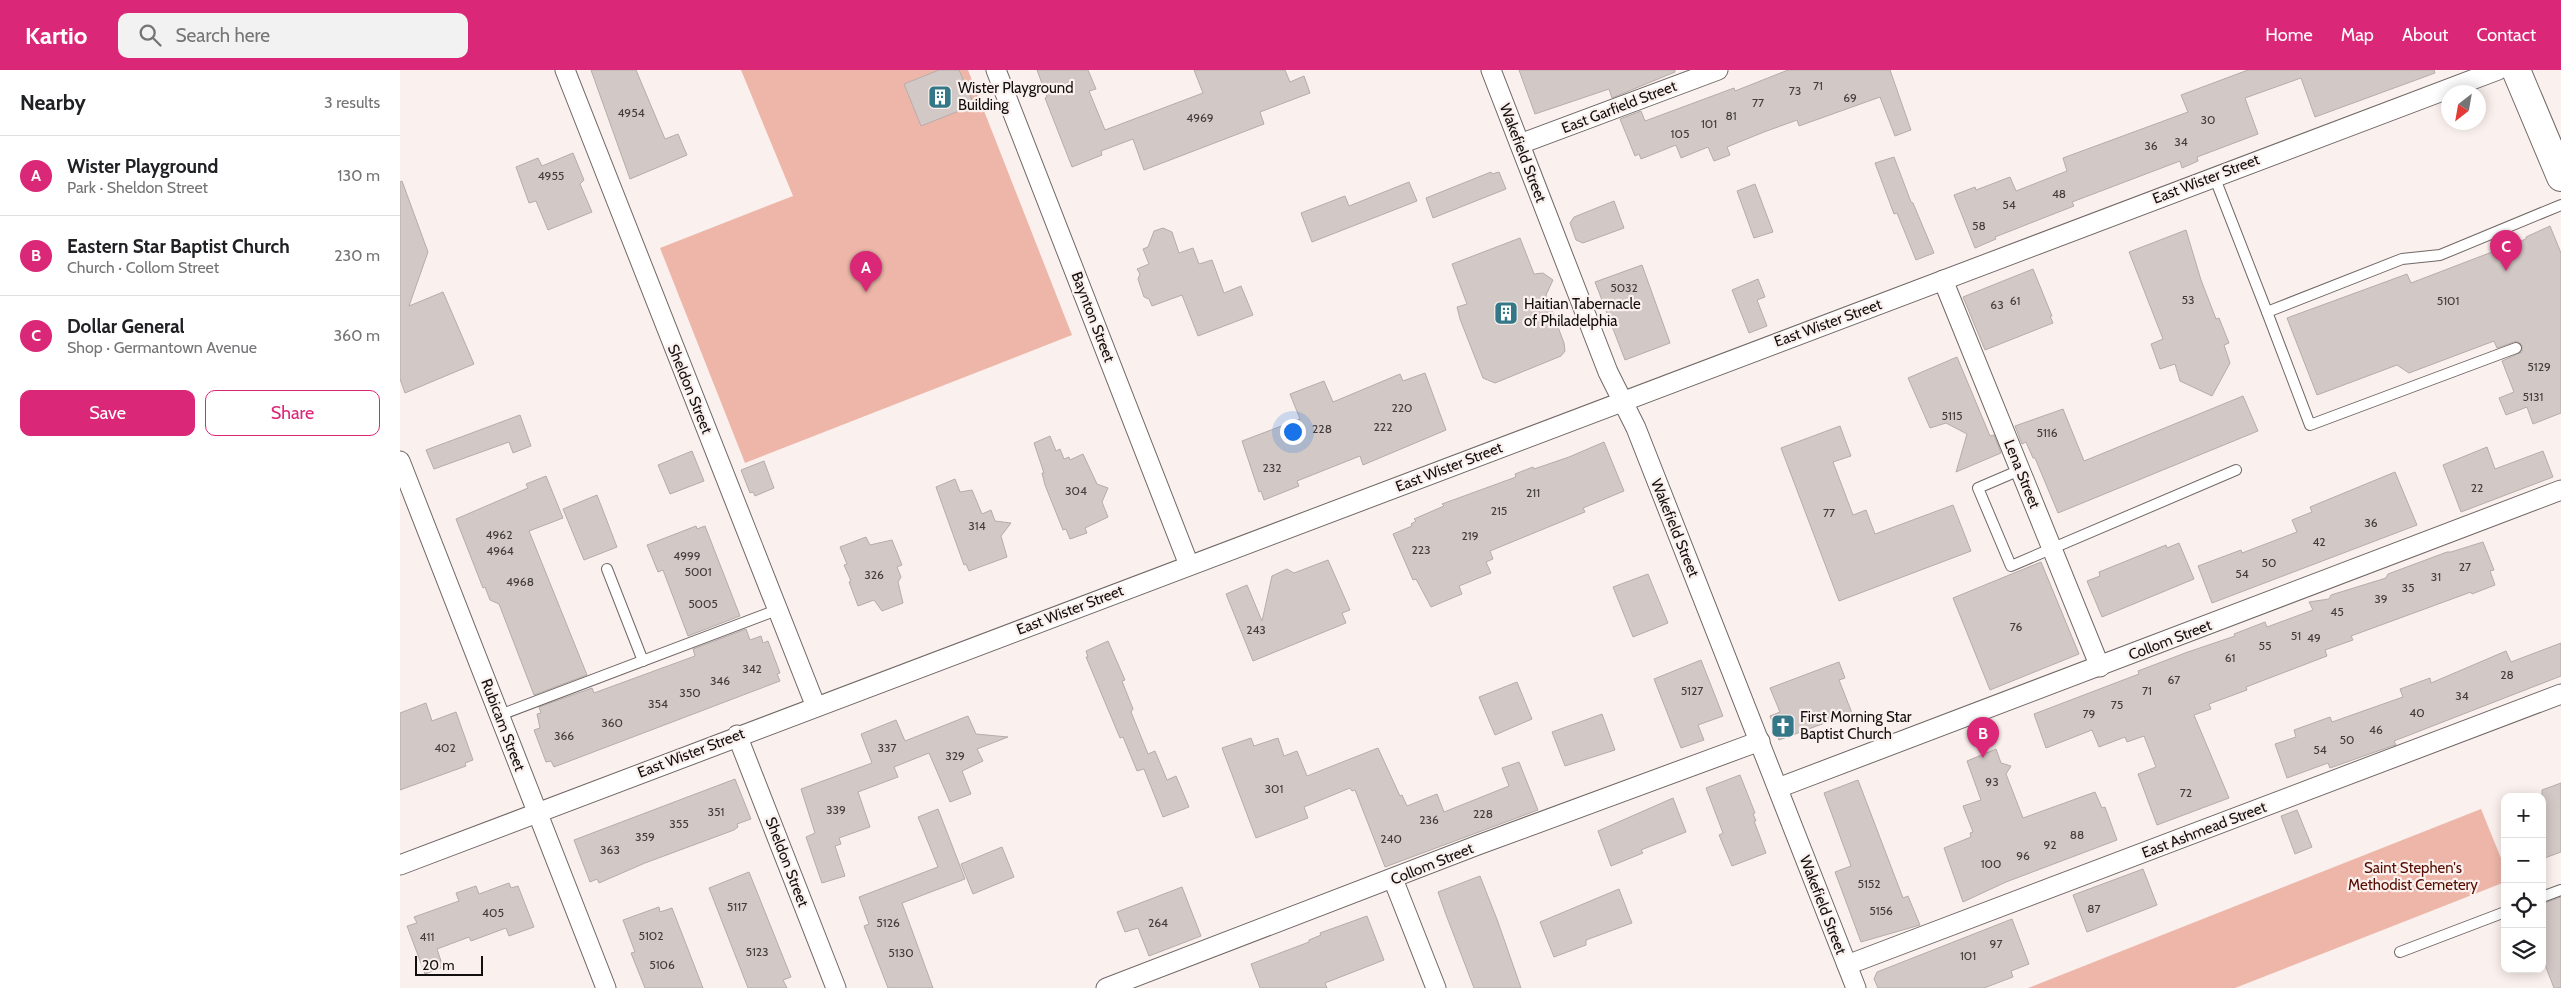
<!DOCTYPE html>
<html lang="en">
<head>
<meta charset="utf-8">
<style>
	body { margin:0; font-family:Cabin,sans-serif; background:#f2f2f2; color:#202124 }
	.controls { position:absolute; right:15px; bottom:15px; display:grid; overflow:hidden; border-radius:10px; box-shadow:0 2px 12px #0003 }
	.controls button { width:45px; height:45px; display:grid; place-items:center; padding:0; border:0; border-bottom:1px solid #e0e0e0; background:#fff; color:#202124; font:25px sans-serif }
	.compass { position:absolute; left:2041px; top:15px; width:45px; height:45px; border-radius:50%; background:#fff; box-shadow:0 2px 12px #0003; rotate:211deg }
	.scale { position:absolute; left:15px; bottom:12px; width:68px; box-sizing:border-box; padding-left:5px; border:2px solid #120f0e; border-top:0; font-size:14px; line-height:18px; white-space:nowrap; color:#120f0e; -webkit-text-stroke:4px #faf0ed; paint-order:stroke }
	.you { position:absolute; left:892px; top:361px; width:18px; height:18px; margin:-12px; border:4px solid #fff; border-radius:50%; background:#1a73e8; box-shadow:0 0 0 8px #1a73e833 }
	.badge { display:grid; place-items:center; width:32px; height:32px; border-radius:50%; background:#db2777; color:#fff; font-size:16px; font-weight:700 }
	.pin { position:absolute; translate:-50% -41px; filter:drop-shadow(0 1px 2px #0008) }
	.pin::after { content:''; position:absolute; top:26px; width:18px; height:15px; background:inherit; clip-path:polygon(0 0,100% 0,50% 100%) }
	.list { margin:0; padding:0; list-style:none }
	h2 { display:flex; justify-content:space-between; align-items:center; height:65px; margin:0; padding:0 20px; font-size:21px }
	h2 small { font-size:16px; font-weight:400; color:#757577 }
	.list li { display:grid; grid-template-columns:32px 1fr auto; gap:15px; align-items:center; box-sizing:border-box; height:80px; padding:0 20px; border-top:1px solid #e0e0e0 }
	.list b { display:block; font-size:19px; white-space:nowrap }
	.list p { margin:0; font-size:16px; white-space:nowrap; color:#757577 }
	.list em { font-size:16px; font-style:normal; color:#757577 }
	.actions { display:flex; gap:10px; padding:15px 20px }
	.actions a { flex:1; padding:11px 0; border:1px solid #db2777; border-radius:10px; text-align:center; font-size:18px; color:#db2777 }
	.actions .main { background:#db2777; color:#fff }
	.icon { flex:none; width:28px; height:28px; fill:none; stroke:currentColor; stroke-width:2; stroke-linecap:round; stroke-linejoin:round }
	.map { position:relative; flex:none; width:2161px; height:918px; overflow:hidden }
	header { display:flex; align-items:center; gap:30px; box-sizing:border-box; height:70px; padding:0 25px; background:#db2777; color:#fff }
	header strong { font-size:24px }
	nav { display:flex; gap:28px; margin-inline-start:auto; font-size:18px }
	.search { width:350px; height:45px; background:#f2f2f2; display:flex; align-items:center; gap:12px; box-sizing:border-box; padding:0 18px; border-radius:10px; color:#757577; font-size:19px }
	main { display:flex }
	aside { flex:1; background:#fff }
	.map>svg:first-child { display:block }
	.green { fill:#edb6a9 }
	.building { fill:#d2c8c5; stroke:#b6adaa }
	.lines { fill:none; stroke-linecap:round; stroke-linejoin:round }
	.service-casing { stroke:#716866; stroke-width:12 }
	.minor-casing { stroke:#716866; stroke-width:21 }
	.primary-casing { stroke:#716866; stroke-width:30 }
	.service { stroke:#fff; stroke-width:10 }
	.minor { stroke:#fff; stroke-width:19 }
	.primary { stroke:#fff; stroke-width:28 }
	.labels { text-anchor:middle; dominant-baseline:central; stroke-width:4.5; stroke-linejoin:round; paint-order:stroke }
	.number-label { font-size:12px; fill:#423d3c }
	.poi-label { font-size:15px; fill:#120f0e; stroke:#faf0ed; text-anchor:start }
	.street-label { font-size:15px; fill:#120f0e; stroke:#faf0ed }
	.park-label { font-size:15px; fill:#560c00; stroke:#faf0ed }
</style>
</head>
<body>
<header>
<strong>Kartio</strong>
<div class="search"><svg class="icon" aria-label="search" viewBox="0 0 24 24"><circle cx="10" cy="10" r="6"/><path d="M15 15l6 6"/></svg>Search here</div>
<nav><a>Home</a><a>Map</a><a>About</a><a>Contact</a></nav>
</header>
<main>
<aside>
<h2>Nearby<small>3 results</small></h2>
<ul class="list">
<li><span class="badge">A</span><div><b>Wister Playground</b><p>Park · Sheldon Street</p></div><em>130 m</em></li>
<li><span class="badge">B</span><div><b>Eastern Star Baptist Church</b><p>Church · Collom Street</p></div><em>230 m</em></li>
<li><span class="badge">C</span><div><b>Dollar General</b><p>Shop · Germantown Avenue</p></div><em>360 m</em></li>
</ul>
<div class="actions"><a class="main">Save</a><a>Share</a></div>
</aside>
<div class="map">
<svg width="2161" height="918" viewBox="0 0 2161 918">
	<rect width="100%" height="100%" fill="#faf0ed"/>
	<g class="green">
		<path d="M341 0H568L672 265 345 393 260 178 393 126Z"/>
		<path d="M2081 739 2105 798V812L1835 918H1628Z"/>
	</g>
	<g class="building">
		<path d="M191 0H236L265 69 278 64 287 85 230 109Z"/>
		<path d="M539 0H559L574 35 521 56 504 14Z"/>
		<path d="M637 0H688L696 19 689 21 705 60 803 23 794 0H885L890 12 904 6 910 23 860 42 864 54 744 100 733 69 701 81 702 85 672 97 645 28 647 27Z"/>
		<path d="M1119 0H1275V2L1212 28 1209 19 1135 44Z"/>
		<path d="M1388 0H1490L1511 60 1495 66 1480 27 1399 56 1397 50 1364 62 1327 77 1330 85 1314 91 1308 77 1281 88 1276 75 1241 89 1239 84 1235 86 1220 49 1241 41 1245 51 1334 18 1335 21Z"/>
		<path d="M1848 0H2034L2035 3 1915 47 1901 8 1845 28 1858 64 1797 87 1798 91 1782 98 1780 91 1672 132 1674 136 1595 167 1596 169 1575 178 1554 125 1575 117 1576 120 1610 107 1616 121 1667 101 1663 88 1788 42 1781 25Z"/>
		<path d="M173 83 184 110 180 114 192 142 148 160 136 131 129 133 116 97 138 88 142 96Z"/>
		<path d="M1494 87 1511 132 1513 133 1534 183 1516 190 1497 143 1494 144 1475 93Z"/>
		<path d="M1091 102 1092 104 1099 102 1106 119 1033 148 1026 128Z"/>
		<path d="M2 111 28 182 9 236 43 222 74 294 5 323 0 309V112Z"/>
		<path d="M1009 112 1017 131 912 172 901 143 945 126 949 136Z"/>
		<path d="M1355 114 1373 162 1354 168 1337 121Z"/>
		<path d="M1214 131 1224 158 1183 173 1176 170 1170 153 1174 147Z"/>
		<path d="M2150 156 2161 183V343L2133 354 2127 337 2106 345 2099 328 2114 322 2102 291 2122 282V275L2117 271 2097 278 2094 271 2009 303 1997 295 1917 325 1887 248 2007 204 2011 213 2126 169V167Z"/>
		<path d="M763 158 772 162 779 183 793 178 799 194 812 190 824 223 841 216 853 245 798 266 782 225 752 236 749 229 744 227 738 209 740 204 737 199 749 194 743 179 748 177 754 161Z"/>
		<path d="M1786 160 1801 210 1816 249 1819 248 1829 273 1824 275 1830 293 1812 326 1780 311 1775 294 1760 299 1751 274 1763 269 1729 182Z"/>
		<path d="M1120 168 1134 204 1143 203 1153 210 1146 225 1164 273 1165 281 1161 286 1095 313 1083 308 1060 249 1057 237 1067 234 1052 194Z"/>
		<path d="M1242 195 1270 273 1225 290 1195 212Z"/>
		<path d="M1633 199 1652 246H1650L1653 253 1585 280 1563 227Z"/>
		<path d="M1358 209 1365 227 1357 230 1367 256 1349 263 1332 220Z"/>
		<path d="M1557 287 1590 366 1594 365 1601 383 1556 402 1567 364 1546 353 1530 358 1508 308Z"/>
		<path d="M1025 303 1046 360 963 395 960 386 897 411 899 416 864 430 861 421 859 422 842 371 900 349 890 324 924 311 933 332 1000 304 1003 311Z"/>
		<path d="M1843 326 1858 361 1658 443 1635 388H1633L1626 372 1622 374 1615 356 1663 339 1684 391Z"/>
		<path d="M120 345 131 376 113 383 109 372 34 399 26 380Z"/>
		<path d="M1440 356 1451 386 1433 392 1453 445 1466 440 1475 464 1553 435 1571 481 1439 531 1381 378Z"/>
		<path d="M650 366 656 381 660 379 664 389 669 387 670 390 683 384 697 414 708 418 702 432 708 447 685 458 687 463 670 469 666 459 663 460 645 415 642 403H644L634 373Z"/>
		<path d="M1204 372 1224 421 1183 438 1185 442 1090 481 1093 489 1086 492 1091 503 1059 516 1062 524 1031 537 1016 509 1013 510 993 464 1012 456 1011 454 1016 451 1014 449 1044 436 1042 434 1116 407 1115 404 1133 397 1134 399 1169 387Z"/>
		<path d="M2087 377 2095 399 2143 381 2153 407 2061 442 2043 395Z"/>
		<path d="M292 381 304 411 270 424 258 395Z"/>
		<path d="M364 391 374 418 355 426 353 422 350 423 341 400Z"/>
		<path d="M1995 402 2017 455 1812 533 1798 496 1841 480 1842 483 1897 462 1892 450 1912 442 1910 437Z"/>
		<path d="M146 406 163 448 129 461 187 605 134 625 99 534 90 530 85 517 83 518 56 449 128 418 126 414Z"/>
		<path d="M555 409 560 422 572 420 582 444 591 440 595 451 611 453 601 466 607 487 569 501 566 494 564 495 536 417Z"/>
		<path d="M197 425 217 477 184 490 163 439Z"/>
		<path d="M296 456 297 459 305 456 340 546 288 566 263 500 258 502 247 475Z"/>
		<path d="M466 467 470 475 492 470 502 495 497 497 501 507 498 512 503 533 482 541 474 530 458 536 449 512 451 511 444 495 447 494 440 477Z"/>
		<path d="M2083 472 2094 500 2090 501 2095 515 2072 524 2071 522 1951 566 1953 570 1925 580 1927 586 1846 617 1847 620 1809 634 1811 639 1794 645 1829 728 1757 755 1738 704 1756 697 1744 666 1727 672 1725 667 1699 677 1692 660 1646 678 1634 644 1739 604 1738 601 1785 583 1835 566 1834 564 1865 552 1867 557 1913 540 1909 532 1929 529 1931 525 1986 508 1988 504 2047 482H2051Z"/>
		<path d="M1779 473 1794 509 1702 547 1687 511 1700 506 1699 502 1766 475 1767 478Z"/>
		<path d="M928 490 950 540 942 543 946 553 853 591 826 524 847 515 862 551 872 506 887 499 894 503Z"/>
		<path d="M1641 492 1679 584 1590 620 1553 528Z"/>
		<path d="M1248 504 1268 553 1233 567 1213 517Z"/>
		<path d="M346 559 350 570 361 566 363 573 368 571 380 603 377 604 380 611 154 697 151 691 146 692 134 660 140 658 137 644 141 643 139 637 192 618 194 623 295 586 293 579Z"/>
		<path d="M708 571 725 610 722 611 733 639 731 642 748 684 755 681 767 710 776 706 789 737 763 747 744 699 737 701 723 667 720 668 686 587H688L686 581Z"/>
		<path d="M2161 573V606L1994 671 1996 675 1992 676 1930 698 1928 693 1887 708 1875 674 1896 667 1894 660 1930 647 1932 652 2003 627 2000 619 2030 608 2031 613 2106 581 2111 592Z"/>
		<path d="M1301 590 1323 646 1298 655 1304 670 1281 678 1254 609Z"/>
		<path d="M1439 592 1445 608 1439 610 1452 643 1379 670 1370 646 1380 642 1370 618Z"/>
		<path d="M1117 612 1132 649 1095 665 1079 627Z"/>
		<path d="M26 633 32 651 56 642 73 690 65 693 66 696 0 720V643Z"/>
		<path d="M1202 644 1215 680 1165 696 1152 662Z"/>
		<path d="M568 646 576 664 608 667 577 679 583 691 562 701 571 724 550 732 529 683 494 697 498 707 458 722 470 757 439 768 441 774 435 776 445 806 422 813 406 767 415 763 401 719 472 693 461 664 496 650 505 671Z"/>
		<path d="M851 668 854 676 878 668 884 686 897 681 907 706 978 678 1000 726 1002 725 1007 736 1037 724 1044 742 1109 716 1102 698 1119 692 1138 740 985 797 955 720 952 721 950 718 904 737 908 748 856 768 822 678Z"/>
		<path d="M1596 679 1601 693 1611 696 1606 704 1623 748 1695 722 1702 738 1705 737 1717 770 1606 812 1563 832 1544 778 1571 767 1570 763 1573 762 1563 736 1581 730 1567 691Z"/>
		<path d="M1340 705 1355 743 1353 744 1356 751H1354L1366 783 1332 796 1319 765 1323 763 1306 718Z"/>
		<path d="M335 709 351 749 337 754 338 757 334 760 245 793 199 813 197 809 190 812 174 770Z"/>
		<path d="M1458 710 1503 828 1508 826 1520 855 1461 872 1435 802 1451 796 1424 723Z"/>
		<path d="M2161 713V782L2142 789V720Z"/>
		<path d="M1273 728 1286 762 1241 780 1243 783 1211 796 1198 761Z"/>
		<path d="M538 739 565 809 502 833 533 918H488L464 856 469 854 459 827 538 797 518 747Z"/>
		<path d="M1897 740 1912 777 1895 784 1881 746Z"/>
		<path d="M602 777 614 807 573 824 561 794Z"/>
		<path d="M1743 799 1757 835 1687 862 1673 825Z"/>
		<path d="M349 802 391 907 383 910 387 918H348L309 818Z"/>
		<path d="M1080 806 1098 852 1121 918H1074L1045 842 1038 822Z"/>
		<path d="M109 813 111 818 118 816 134 857 109 866 106 858 71 871 69 867 37 879 43 897 25 904 7 856 17 853 14 847 59 831 56 823 76 816 79 824Z"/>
		<path d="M782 817 801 866 749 886 738 858 725 862 717 842Z"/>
		<path d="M1219 819 1232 853 1186 870V875L1154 887 1140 852Z"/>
		<path d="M2161 827V918H2154L2142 887V834Z"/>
		<path d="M259 837 260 842 272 838 303 918H245L231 883 235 882 223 850Z"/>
		<path d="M967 846 984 890 925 913 927 918H860L851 894 909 872V870L921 865 920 863Z"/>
		<path d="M1612 849 1629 894 1611 901 1613 907 1584 918H1478L1474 909 1477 902Z"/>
	</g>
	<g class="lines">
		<g class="service-casing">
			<g id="service">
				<path d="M1814 106 1867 242"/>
				<path d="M2116 278 1910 355 1867 242 2002 189 2040 185 2161 135"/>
				<path d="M1620 400 1578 418 1611 496 1836 400"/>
				<path d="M207 499 243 591"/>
				<path d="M100 645 377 540"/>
				<path d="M2142 827 2161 820"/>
				<path d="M2000 882 2105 842"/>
			</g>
		</g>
		<g class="minor-casing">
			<g id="minor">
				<path d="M165 0 416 637"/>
				<path d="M596 0 789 495"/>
				<path d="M1091 0 1208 302 1236 358 1456 918"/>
				<path d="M1120 74 1318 0"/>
				<path d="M1543 210 1700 597"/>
				<path d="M0 391 206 918"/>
				<path d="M337 665 436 918"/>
				<path d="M1378 718 2161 420"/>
				<path d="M0 795 2098 0"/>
				<path d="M993 809 1036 918"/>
				<path d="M1447 895 2161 624"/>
				<path d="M706 918 1078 775 1360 671"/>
			</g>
		</g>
		<g class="primary-casing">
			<path id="primary" d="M2116 0 2161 107"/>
		</g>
		<use href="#service" class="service"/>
		<use href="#minor" class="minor"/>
		<use href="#primary" class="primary"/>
	</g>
	<defs>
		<g id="building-square" transform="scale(1.25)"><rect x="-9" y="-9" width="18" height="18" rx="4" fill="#347887" stroke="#faf0ed"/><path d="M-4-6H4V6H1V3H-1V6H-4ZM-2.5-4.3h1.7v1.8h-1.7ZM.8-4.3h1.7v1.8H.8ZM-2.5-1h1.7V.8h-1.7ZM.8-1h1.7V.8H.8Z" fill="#fff"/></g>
		<g id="church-square" transform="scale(1.25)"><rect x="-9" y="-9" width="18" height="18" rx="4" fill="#347887" stroke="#faf0ed"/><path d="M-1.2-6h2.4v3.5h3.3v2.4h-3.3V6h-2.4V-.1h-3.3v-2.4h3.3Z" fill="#fff"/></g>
	</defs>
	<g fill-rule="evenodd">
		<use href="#building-square" x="540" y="27"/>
		<use href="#building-square" x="1106" y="243"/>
		<use href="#church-square" x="1383" y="656"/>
	</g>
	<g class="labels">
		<g class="number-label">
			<text x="1418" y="15">71</text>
			<text x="1395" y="20">73</text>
			<text x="1450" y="27">69</text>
			<text x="1358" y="32">77</text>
			<text x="231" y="42">4954</text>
			<text x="1331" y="45">81</text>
			<text x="800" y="47">4969</text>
			<text x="1808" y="49">30</text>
			<text x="1309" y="53">101</text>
			<text x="1280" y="63">105</text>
			<text x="1781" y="71">34</text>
			<text x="1751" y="75">36</text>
			<text x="151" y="105">4955</text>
			<text x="1659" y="123">48</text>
			<text x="1609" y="134">54</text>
			<text x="1579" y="155">58</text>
			<text x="1224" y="217">5032</text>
			<text x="1788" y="229">53</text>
			<text x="1615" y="230">61</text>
			<text x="2048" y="230">5101</text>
			<text x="1597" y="234">63</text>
			<text x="2139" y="296">5129</text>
			<text x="2133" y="326">5131</text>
			<text x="1002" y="337">220</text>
			<text x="1552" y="345">5115</text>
			<text x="983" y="356">222</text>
			<text x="922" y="358">228</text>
			<text x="1647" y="362">5116</text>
			<text x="872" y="397">232</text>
			<text x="2077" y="417">22</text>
			<text x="676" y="420">304</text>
			<text x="1133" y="422">211</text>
			<text x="1099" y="440">215</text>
			<text x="1429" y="442">77</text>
			<text x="1971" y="452">36</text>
			<text x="577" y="455">314</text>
			<text x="99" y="464">4962</text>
			<text x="1070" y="465">219</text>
			<text x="1919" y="471">42</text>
			<text x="1021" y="479">223</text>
			<text x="100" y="480">4964</text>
			<text x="287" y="485">4999</text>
			<text x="1869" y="492">50</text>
			<text x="2065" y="496">27</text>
			<text x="298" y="501">5001</text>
			<text x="1842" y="503">54</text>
			<text x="474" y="504">326</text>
			<text x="2036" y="506">31</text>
			<text x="120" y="511">4968</text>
			<text x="2008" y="517">35</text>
			<text x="1981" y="528">39</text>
			<text x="303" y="533">5005</text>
			<text x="1937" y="541">45</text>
			<text x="1616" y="556">76</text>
			<text x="856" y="559">243</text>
			<text x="1896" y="565">51</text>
			<text x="1914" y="567">49</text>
			<text x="1865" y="575">55</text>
			<text x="1830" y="587">61</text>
			<text x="352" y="598">342</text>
			<text x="2107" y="604">28</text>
			<text x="1774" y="609">67</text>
			<text x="320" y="610">346</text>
			<text x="1292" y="620">5127</text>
			<text x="1747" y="620">71</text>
			<text x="290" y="622">350</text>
			<text x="2062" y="625">34</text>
			<text x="258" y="633">354</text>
			<text x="1717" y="634">75</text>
			<text x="2017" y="642">40</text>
			<text x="1689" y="643">79</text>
			<text x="212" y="652">360</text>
			<text x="1976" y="659">46</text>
			<text x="164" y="665">366</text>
			<text x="1947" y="669">50</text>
			<text x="45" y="677">402</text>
			<text x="487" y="677">337</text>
			<text x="1920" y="679">54</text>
			<text x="555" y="685">329</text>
			<text x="1592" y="711">93</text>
			<text x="874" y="718">301</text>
			<text x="1786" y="722">72</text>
			<text x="436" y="739">339</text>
			<text x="316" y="741">351</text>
			<text x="1083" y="743">228</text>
			<text x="1029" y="749">236</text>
			<text x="279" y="753">355</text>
			<text x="1677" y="764">88</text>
			<text x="245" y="766">359</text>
			<text x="991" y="768">240</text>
			<text x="1650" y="774">92</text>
			<text x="210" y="779">363</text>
			<text x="1623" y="785">96</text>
			<text x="1591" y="793">100</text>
			<text x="1469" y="813">5152</text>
			<text x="337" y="836">5117</text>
			<text x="1694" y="838">87</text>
			<text x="1481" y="840">5156</text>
			<text x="93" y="842">405</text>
			<text x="488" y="852">5126</text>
			<text x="758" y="852">264</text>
			<text x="251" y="865">5102</text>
			<text x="27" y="866">411</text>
			<text x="1596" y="873">97</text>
			<text x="357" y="881">5123</text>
			<text x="501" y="882">5130</text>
			<text x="1568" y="885">101</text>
			<text x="262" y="894">5106</text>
		</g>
		<g class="poi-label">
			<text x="558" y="18">Wister Playground<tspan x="558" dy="17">Building</tspan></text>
			<text x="1124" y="234">Haitian Tabernacle<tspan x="1124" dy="17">of Philadelphia</tspan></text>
			<text x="1400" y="647">First Morning Star<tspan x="1400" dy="17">Baptist Church</tspan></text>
		</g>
		<g class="street-label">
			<text transform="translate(1219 37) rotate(-21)">East Garfield Street</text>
			<text transform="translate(1123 83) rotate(69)">Wakefield Street</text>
			<text transform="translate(1806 109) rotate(-21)">East Wister Street</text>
			<text transform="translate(693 247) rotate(69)">Baynton Street</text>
			<text transform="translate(1428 253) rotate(-20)">East Wister Street</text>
			<text transform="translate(290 319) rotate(68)">Sheldon Street</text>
			<text transform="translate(1049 397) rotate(-21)">East Wister Street</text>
			<text transform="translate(1622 404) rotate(68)">Lena Street</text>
			<text transform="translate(1275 458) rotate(68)">Wakefield Street</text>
			<text transform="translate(670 540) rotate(-21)">East Wister Street</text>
			<text transform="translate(1770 570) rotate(-21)">Collom Street</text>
			<text transform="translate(103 655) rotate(69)">Rubicam Street</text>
			<text transform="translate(291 683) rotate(-21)">East Wister Street</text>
			<text transform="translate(1804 760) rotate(-21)">East Ashmead Street</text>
			<text transform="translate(387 792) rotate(69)">Sheldon Street</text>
			<text transform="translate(1032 794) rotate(-22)">Collom Street</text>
			<text transform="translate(1423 835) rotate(69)">Wakefield Street</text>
		</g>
		<g class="park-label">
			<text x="2013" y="798">Saint Stephen's<tspan x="2013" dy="17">Methodist Cemetery</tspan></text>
		</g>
	</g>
</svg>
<div class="controls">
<button>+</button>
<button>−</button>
<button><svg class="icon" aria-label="locate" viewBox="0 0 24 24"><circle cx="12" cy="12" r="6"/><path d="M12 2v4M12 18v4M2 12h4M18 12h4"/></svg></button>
<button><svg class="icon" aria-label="layers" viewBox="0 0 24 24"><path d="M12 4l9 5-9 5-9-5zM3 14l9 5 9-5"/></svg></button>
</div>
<svg class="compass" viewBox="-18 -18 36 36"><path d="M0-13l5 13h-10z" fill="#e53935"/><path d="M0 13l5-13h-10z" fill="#757577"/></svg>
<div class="scale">20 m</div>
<div class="you"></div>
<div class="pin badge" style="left:466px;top:222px">A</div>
<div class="pin badge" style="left:1583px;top:688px">B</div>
<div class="pin badge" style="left:2106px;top:201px">C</div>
</div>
</main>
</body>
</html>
